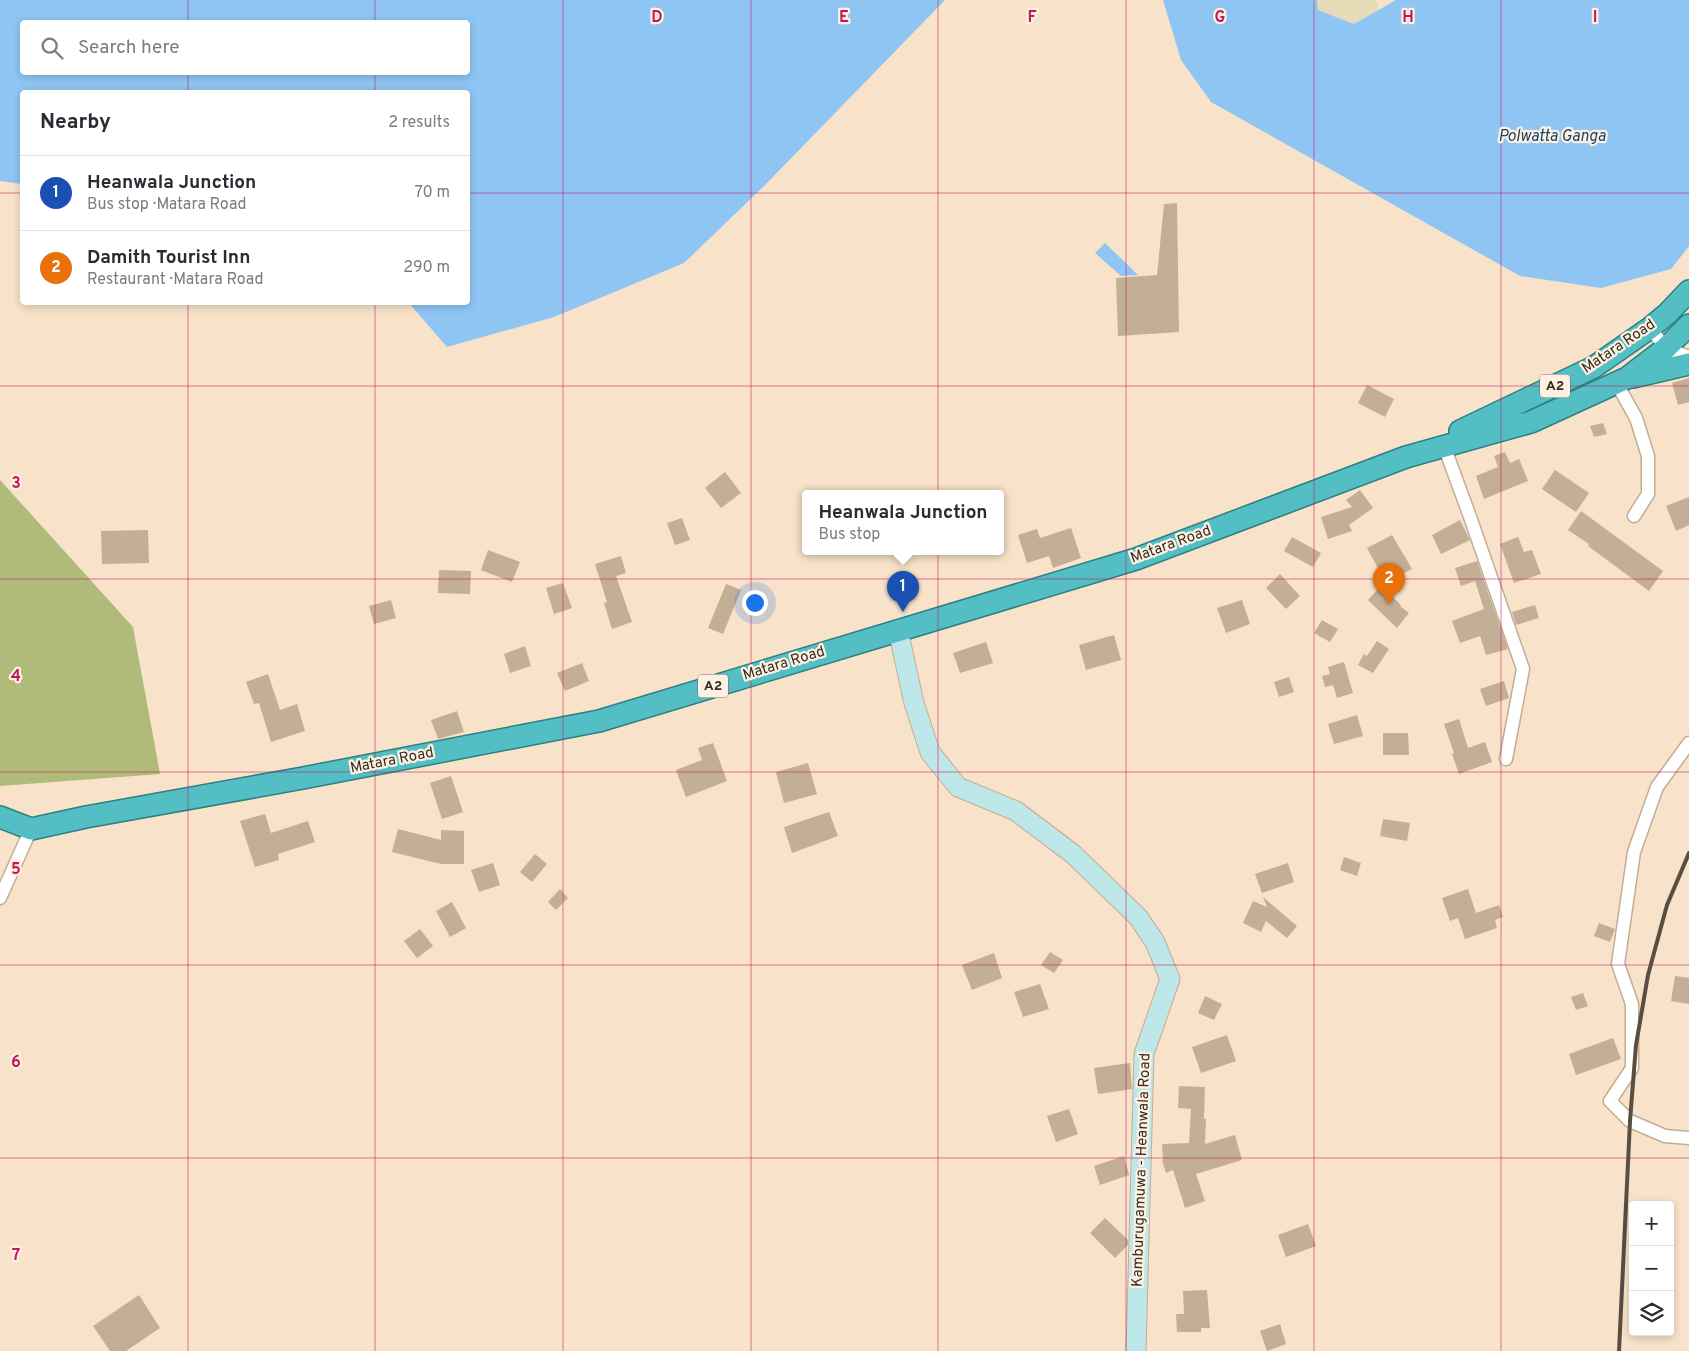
<!DOCTYPE html>
<html lang="en">
<head>
<meta charset="utf-8">
<style>
	body { margin:0; font-family:Overpass,sans-serif; background:#f7f7f7; color:#2b2b33 }
	.controls { position:absolute; right:15px; bottom:15px; display:grid; overflow:hidden; border-radius:5px; box-shadow:0 2px 8px #0003 }
	.controls button { width:45px; height:45px; display:grid; place-items:center; padding:0; border:0; border-bottom:1px solid #e1e1e2; background:#fff; color:#2b2b33; font:25px sans-serif }
	.you { position:absolute; left:754px; top:602px; width:18px; height:18px; margin:-12px; border:4px solid #fff; border-radius:50%; background:#1a73e8; box-shadow:0 0 0 8px #1a73e833 }
	.badge { display:grid; place-items:center; width:32px; height:32px; border-radius:50%; background:#7e37aa; color:#fff; font-size:16px; font-weight:700 }
	.pin { position:absolute; translate:-50% -41px; filter:drop-shadow(0 1px 2px #0008) }
	.pin::after { content:''; position:absolute; top:26px; width:18px; height:15px; background:inherit; clip-path:polygon(0 0,100% 0,50% 100%) }
	.popup { position:absolute; left:802px; top:490px; width:202px; height:65px; box-sizing:border-box; display:grid; place-content:center; border-radius:5px; background:#fff; filter:drop-shadow(0 1px 4px #0005); font-size:16px; white-space:nowrap; color:#7c7c81 }
	.popup b { font-size:19px; color:#2b2b33 }
	.popup::after { content:''; position:absolute; left:50%; top:100%; margin-left:-10px; border:10px solid transparent; border-top-color:#fff }
	.list { margin:0; padding:0; list-style:none }
	h2 { display:flex; justify-content:space-between; align-items:center; height:65px; margin:0; padding:0 20px; font-size:21px }
	h2 small { font-size:16px; font-weight:400; color:#7c7c81 }
	.list li { display:grid; grid-template-columns:32px 1fr auto; gap:15px; align-items:center; box-sizing:border-box; height:75px; padding:0 20px; border-top:1px solid #e1e1e2 }
	.list b { display:block; font-size:19px; white-space:nowrap }
	.list p { margin:0; font-size:16px; white-space:nowrap; color:#7c7c81 }
	.list em { font-size:16px; font-style:normal; color:#7c7c81 }
	.icon { flex:none; width:28px; height:28px; fill:none; stroke:currentColor; stroke-width:2; stroke-linecap:round; stroke-linejoin:round }
	.map { position:relative; flex:none; width:1689px; height:1351px; overflow:hidden }
	.search { position:absolute; background:#fff; box-shadow:0 2px 8px #0003; left:20px; top:20px; width:450px; height:55px; display:flex; align-items:center; gap:12px; box-sizing:border-box; padding:0 18px; border-radius:5px; color:#7c7c81; font-size:19px }
	.panel { position:absolute; background:#fff; box-shadow:0 2px 8px #0003; left:20px; top:90px; width:450px; height:215px; border-radius:5px }
	.map>svg:first-child { display:block }
	.forest { fill:#b0bb7a }
	.sand { fill:#e6ddb8 }
	.water { fill:#8ec5f3; fill-rule:evenodd }
	.building { fill:#c3ae96 }
	.lines { fill:none; stroke-linecap:round; stroke-linejoin:round }
	.minor-casing { stroke:#c2ad95; stroke-width:15 }
	.secondary-casing { stroke:#c2ad95; stroke-width:21 }
	.trunk-casing { stroke:#2c8182; stroke-width:24 }
	.minor { stroke:#fff; stroke-width:12 }
	.secondary { stroke:#bee7e9; stroke-width:19 }
	.trunk { stroke:#53bfc4; stroke-width:21 }
	.rail { stroke:#584e41; stroke-width:4 }
	.grid { fill:none; stroke:#c2185b; stroke-width:1; stroke-opacity:0.55 }
	.labels { text-anchor:middle; dominant-baseline:central; stroke-width:4.5; stroke-linejoin:round; paint-order:stroke }
	.shield { fill:#fef1e2; stroke:#71675c; stroke-width:1 }
	.shield-label { font-size:14px; font-weight:bold; fill:#342c22 }
	.street-label { font-size:15px; fill:#342c22; stroke:#fef1e2 }
	.water-label { font-size:16px; font-style:italic; fill:#194362; stroke:#fef1e2 }
	.grid-label { font-size:16px; text-anchor:middle; font-weight:bold; fill:#c2185b; stroke:#fef1e2; stroke-width:4.5; stroke-linejoin:round; paint-order:stroke }
</style>
</head>
<body>
<div class="map">
<svg width="1689" height="1351" viewBox="0 0 1689 1351">
	<rect width="100%" height="100%" fill="#f8e2c9"/>
	<path class="forest" d="M0 480 133 627 160 774 0 786Z"/>
	<path class="sand" d="M1317 0H1376L1379 10 1354 24 1318 10Z"/>
	<g class="water">
		<path d="M0 0H945L765 185 684 263 554 317 447 347 409 303 468 302V92H22V184L0 181ZM468 22V72H22V22Z"/>
		<path d="M1163 0H1317L1318 10 1354 24 1396 0H1689V246L1671 269 1601 288 1520 276 1211 102 1181 60Z"/>
		<path d="M1105 243 1138 275 1121 276 1095 253Z"/>
	</g>
	<g class="building">
		<path d="M1177 203 1179 332 1118 336 1116 278 1157 275 1164 204Z"/>
		<path d="M1689 378V402L1678 405 1672 383Z"/>
		<path d="M1367 385 1394 399 1385 417 1358 403Z"/>
		<path d="M1603 423 1607 434 1594 437 1590 426Z"/>
		<path d="M1505 452 1510 463 1519 459 1528 481 1484 499 1476 476 1498 467 1494 456Z"/>
		<path d="M1555 470 1589 493 1576 512 1542 489Z"/>
		<path d="M725 472 741 493 721 508 705 488Z"/>
		<path d="M1360 490 1373 508 1349 525 1352 531 1328 539 1321 517 1352 507 1346 500Z"/>
		<path d="M1689 497V525L1676 531 1666 506Z"/>
		<path d="M1581 511 1663 571 1649 591 1588 546 1589 544 1568 530Z"/>
		<path d="M682 518 690 540 675 545 667 523Z"/>
		<path d="M1460 520 1470 540 1441 554 1432 535Z"/>
		<path d="M1071 528 1081 558 1053 568 1049 556 1027 563 1018 535 1037 529 1040 538Z"/>
		<path d="M148 530 149 563 102 564 101 531Z"/>
		<path d="M1392 535 1412 569 1402 574 1403 576 1387 585 1367 548Z"/>
		<path d="M1292 537 1321 553 1313 567 1284 551Z"/>
		<path d="M1518 537 1524 552 1532 550 1541 574 1514 583 1500 544Z"/>
		<path d="M488 550 520 562 512 582 481 570Z"/>
		<path d="M621 556 626 573 616 576 632 622 612 629 604 603 607 602 595 564Z"/>
		<path d="M1477 561 1508 649 1486 655 1480 636 1460 643 1452 621 1484 609 1475 581 1461 586 1455 568Z"/>
		<path d="M439 570 471 571 470 594 438 593Z"/>
		<path d="M1280 574 1300 596 1286 609 1266 588Z"/>
		<path d="M563 583 572 608 554 614 546 588Z"/>
		<path d="M726 584 741 590 723 634 708 628Z"/>
		<path d="M1381 586 1401 605 1400 606 1409 613 1397 628 1368 600Z"/>
		<path d="M391 600 396 618 374 624 369 606Z"/>
		<path d="M1242 600 1250 624 1226 633 1217 608Z"/>
		<path d="M1535 605 1539 618 1516 625 1512 612Z"/>
		<path d="M1322 620 1338 629 1330 642 1314 633Z"/>
		<path d="M1114 635 1121 660 1086 670 1079 645Z"/>
		<path d="M1377 641 1389 649 1373 673 1358 665 1364 654 1367 656Z"/>
		<path d="M986 642 993 663 960 673 953 653Z"/>
		<path d="M525 646 531 666 510 673 504 654Z"/>
		<path d="M1344 662 1353 693 1337 698 1333 685 1325 687 1322 676 1330 674 1328 667Z"/>
		<path d="M582 663 589 681 565 691 557 673Z"/>
		<path d="M268 674 280 710 297 704 305 731 271 742 259 703 254 704 246 682Z"/>
		<path d="M1289 677 1294 692 1279 697 1274 682Z"/>
		<path d="M1504 681 1509 698 1486 706 1480 689Z"/>
		<path d="M457 711 464 732 438 739 431 720Z"/>
		<path d="M1357 715 1363 736 1334 744 1328 724Z"/>
		<path d="M1459 719 1468 748 1485 742 1492 762 1459 774 1452 754 1454 753 1444 724Z"/>
		<path d="M1383 733H1408L1409 755H1383Z"/>
		<path d="M713 743 727 781 686 797 676 770 702 760 698 748Z"/>
		<path d="M808 763 817 794 784 803 776 772Z"/>
		<path d="M451 776 463 812 442 819 430 783Z"/>
		<path d="M829 812 838 836 792 853 784 827Z"/>
		<path d="M265 814 271 833 308 821 315 842 278 854 279 860 255 867 240 821Z"/>
		<path d="M1383 819 1410 823 1407 841 1380 836Z"/>
		<path d="M398 829 441 840V830L464 831V864H441L392 852Z"/>
		<path d="M535 854 547 864 532 882 520 872Z"/>
		<path d="M1344 857 1361 863 1357 876 1340 870Z"/>
		<path d="M493 863 500 885 479 892 471 870Z"/>
		<path d="M1288 863 1294 882 1262 893 1255 874Z"/>
		<path d="M560 889 568 898 556 910 548 902Z"/>
		<path d="M1468 889 1476 913 1499 905 1503 917 1495 920 1497 928 1465 939 1458 918 1450 921 1442 898Z"/>
		<path d="M1263 897 1297 926 1287 938 1266 921 1261 932 1243 923 1253 901 1267 907Z"/>
		<path d="M452 902 466 928 450 937 436 911Z"/>
		<path d="M1599 923 1615 929 1610 942 1594 936Z"/>
		<path d="M420 929 433 946 417 958 404 941Z"/>
		<path d="M1050 952 1063 960 1054 973 1041 965Z"/>
		<path d="M994 953 1002 978 972 990 962 965Z"/>
		<path d="M1675 976 1689 978V1004L1671 1001Z"/>
		<path d="M1040 984 1049 1009 1023 1017 1014 992Z"/>
		<path d="M1583 993 1588 1006 1576 1010 1571 997Z"/>
		<path d="M1205 996 1222 1004 1214 1020 1198 1013Z"/>
		<path d="M1227 1035 1236 1061 1201 1073 1192 1047Z"/>
		<path d="M1613 1038 1621 1059 1576 1075 1569 1054Z"/>
		<path d="M1130 1063 1132 1089 1098 1094 1094 1068Z"/>
		<path d="M1179 1086 1205 1087 1204 1119H1206L1205 1144 1235 1135 1242 1160 1196 1174 1205 1201 1185 1208 1173 1170 1166 1173 1162 1160H1163L1162 1144 1189 1143 1191 1109 1178 1108Z"/>
		<path d="M1069 1109 1078 1134 1056 1142 1047 1116Z"/>
		<path d="M1124 1156 1129 1175 1100 1185 1094 1166Z"/>
		<path d="M1105 1218 1128 1240V1245L1115 1258 1090 1233Z"/>
		<path d="M1308 1224 1316 1246 1286 1257 1278 1235Z"/>
		<path d="M1207 1290 1210 1328H1201V1332H1177L1176 1314H1184L1183 1291Z"/>
		<path d="M139 1295 160 1328 126 1351H110L93 1326Z"/>
		<path d="M1280 1324 1286 1344 1267 1351 1260 1331Z"/>
	</g>
	<g class="lines">
		<g class="minor-casing">
			<g id="minor">
				<path d="M1650 328 1666 348 1689 357"/>
				<path d="M1617 384 1636 418 1648 456V494L1634 516"/>
				<path d="M1444 446 1469 514 1523 669 1506 759"/>
				<path d="M1689 743 1657 787 1634 852 1618 964 1632 1004V1068L1610 1101 1630 1121 1665 1136 1689 1138"/>
				<path d="M0 898 31 829"/>
			</g>
		</g>
		<g class="secondary-casing">
			<path id="secondary" d="M898 630 914 703 930 752 958 787 1016 811 1073 854 1138 917 1155 942 1170 979 1144 1054 1136 1351"/>
		</g>
		<g class="trunk-casing">
			<g id="trunk">
				<path d="M1633 377 1689 364"/>
				<path d="M1460 431 1594 367 1650 328 1667 314 1689 291"/>
				<path d="M0 817 31 829 86 817 303 778 599 721 1136 559 1406 457 1531 422 1627 378 1666 348 1689 325"/>
			</g>
		</g>
		<use href="#minor" class="minor"/>
		<use href="#secondary" class="secondary"/>
		<use href="#trunk" class="trunk"/>
		<path class="rail" d="M1619 1351 1630 1121 1636 1045 1648 975 1667 905 1689 853"/>
	</g>
	<path class="grid" d="M188 0V22M375 0V22M563 0V1351M751 0V1351M938 0V1351M1126 0V1351M1314 0V1351M1501 0V1351M188 72V92M375 72V92M0 193H22M468 193H1689M188 302V1351M375 302V1351M0 386H1689M0 579H1689M0 772H1689M0 965H1689M0 1158H1689"/>
	<g class="labels">
		<g class="shield">
			<rect x="1540" y="374.5" width="30" height="23" rx="4"/>
			<rect x="698" y="674.5" width="30" height="23" rx="4"/>
		</g>
		<g class="shield-label">
			<text x="1555" y="386">A2</text>
			<text x="713" y="686">A2</text>
		</g>
		<g class="street-label">
			<text transform="translate(1619 347) rotate(-34)">Matara Road</text>
			<text transform="translate(1171 545) rotate(-20)">Matara Road</text>
			<text transform="translate(784 664) rotate(-17)">Matara Road</text>
			<text transform="translate(392 761) rotate(-11)">Matara Road</text>
			<text transform="translate(1142 1170) rotate(-88)">Kamburugamuwa - Heanwala Road</text>
		</g>
		<g class="water-label">
			<text x="1552" y="137">Polwatta Ganga</text>
		</g>
	</g>
	<g class="grid-label">
		<text x="657" y="22">D</text>
		<text x="844" y="22">E</text>
		<text x="1032" y="22">F</text>
		<text x="1220" y="22">G</text>
		<text x="1408" y="22">H</text>
		<text x="1595" y="22">I</text>
		<text x="16" y="488">3</text>
		<text x="16" y="681">4</text>
		<text x="16" y="874">5</text>
		<text x="16" y="1067">6</text>
		<text x="16" y="1260">7</text>
	</g>
</svg>
<div class="controls">
<button>+</button>
<button>−</button>
<button><svg class="icon" aria-label="layers" viewBox="0 0 24 24"><path d="M12 4l9 5-9 5-9-5zM3 14l9 5 9-5"/></svg></button>
</div>
<div class="you"></div>
<div class="pin badge" style="left:903px;top:612px;background:#1a4fb4">1</div>
<div class="popup"><b>Heanwala Junction</b>Bus stop</div>
<div class="pin badge" style="left:1389px;top:604px;background:#e8710a">2</div>
<div class="search"><svg class="icon" aria-label="search" viewBox="0 0 24 24"><circle cx="10" cy="10" r="6"/><path d="M15 15l6 6"/></svg>Search here</div>
<section class="panel">
<h2>Nearby<small>2 results</small></h2>
<ul class="list">
<li><span class="badge" style="background:#1a4fb4">1</span><div><b>Heanwala Junction</b><p>Bus stop · Matara Road</p></div><em>70 m</em></li>
<li><span class="badge" style="background:#e8710a">2</span><div><b>Damith Tourist Inn</b><p>Restaurant · Matara Road</p></div><em>290 m</em></li>
</ul>
</section>
</div>
</body>
</html>
